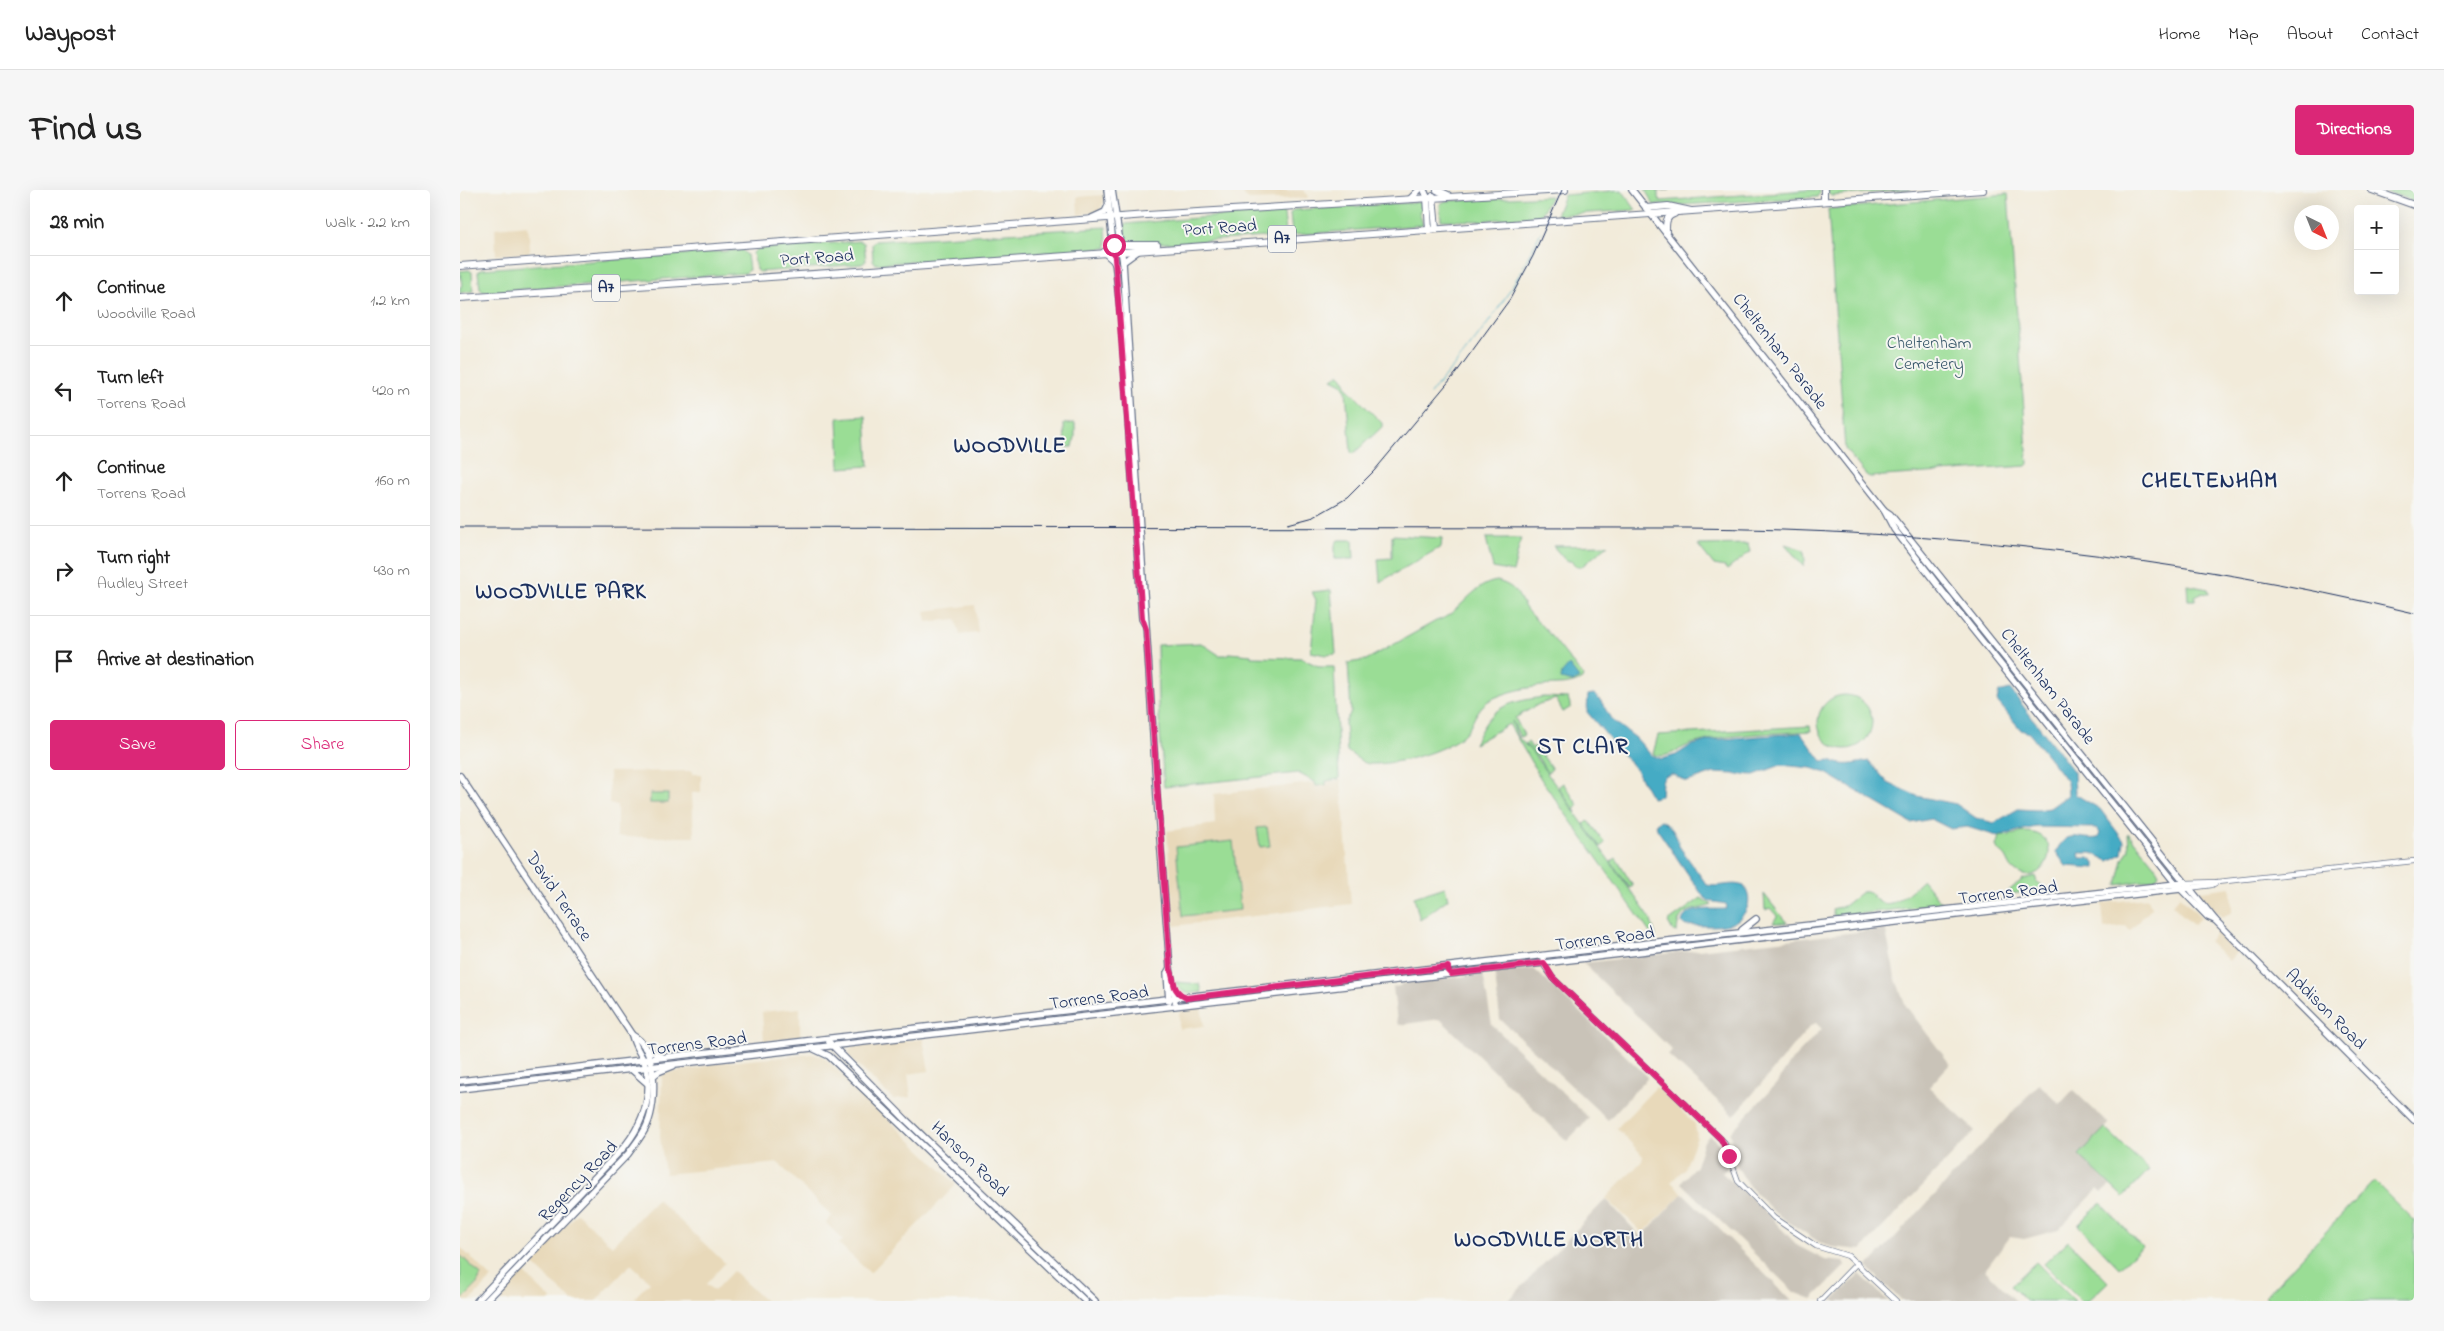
<!DOCTYPE html>
<html lang="en">
<head>
<meta charset="utf-8">
<style>
	body { margin:0; font-family:"Indie Flower",sans-serif; background:#f6f6f6; color:#222 }
	.controls { position:absolute; right:15px; top:15px; display:grid; overflow:hidden; border-radius:5px; box-shadow:0 5px 20px #0002 }
	.controls button { width:45px; height:45px; display:grid; place-items:center; padding:0; border:0; border-bottom:1px solid #e0e0e0; background:#fff; color:#222; font:25px sans-serif }
	.compass { position:absolute; left:1834px; top:15px; width:45px; height:45px; border-radius:50%; background:#fff; box-shadow:0 5px 20px #0002; rotate:137deg }
	.stop { position:absolute; width:15px; height:15px; margin:-11px; border:4px solid #db2777; border-radius:50%; background:#fff }
	.stop.end { background:#db2777; border-color:#fff; box-shadow:0 1px 5px #0008 }
	.list { margin:0; padding:0; list-style:none }
	h2 { display:flex; justify-content:space-between; align-items:center; height:65px; margin:0; padding:0 20px; font-size:21px }
	h2 small { font-size:16px; font-weight:400; color:#767676 }
	.list li { display:grid; grid-template-columns:32px 1fr auto; gap:15px; align-items:center; box-sizing:border-box; height:90px; padding:0 20px; border-top:1px solid #e0e0e0 }
	.list b { display:block; font-size:19px; white-space:nowrap }
	.list p { margin:0; font-size:16px; white-space:nowrap; color:#767676 }
	.list em { font-size:16px; font-style:normal; color:#767676 }
	.actions { display:flex; gap:10px; padding:15px 20px }
	.actions a { flex:1; padding:11px 0; border:1px solid #db2777; border-radius:5px; text-align:center; font-size:18px; color:#db2777 }
	.actions .main { background:#db2777; color:#fff }
	.icon { flex:none; width:28px; height:28px; fill:none; stroke:currentColor; stroke-width:2; stroke-linecap:round; stroke-linejoin:round }
	.map { position:relative; flex:none; width:1954px; height:1111px; overflow:hidden; border-radius:5px }
	header { display:flex; align-items:center; gap:30px; box-sizing:border-box; height:70px; padding:0 25px; background:#fff; border-bottom:1px solid #e0e0e0 }
	header strong { font-size:24px }
	nav { display:flex; gap:28px; margin-inline-start:auto; font-size:18px }
	.intro { display:flex; align-items:center; justify-content:space-between; box-sizing:border-box; height:120px; padding:0 30px }
	h1 { margin:0; font-size:35px }
	.button { padding:12px 22px; border-radius:5px; background:#db2777; color:#fff; font-size:18px; font-weight:700 }
	main { display:flex; gap:30px; padding:0 30px }
	aside { flex:1; background:#fff; border-radius:5px; box-shadow:0 5px 20px #0002 }
	.map>svg:first-child { display:block }
	.built { fill:#e8d9ba }
	.industrial { fill:#c9c3b8 }
	.green { fill:#9add95; stroke:#5a867a }
	.water { fill:#44abc4; stroke:#306d91 }
	.lines { fill:none; stroke-linecap:round; stroke-linejoin:round }
	.stream { stroke:#44abc4; stroke-width:1 }
	.minor-casing { stroke:#667189; stroke-width:6 }
	.major-casing { stroke:#667189; stroke-width:8 }
	.highway-casing { stroke:#667189; stroke-width:8 }
	.minor { stroke:#fff; stroke-width:4.5 }
	.major { stroke:#fff; stroke-width:5.5 }
	.highway { stroke:#fff; stroke-width:6 }
	.rail { stroke:#1b2f5e; stroke-width:1 }
	.route { stroke:#db2777; stroke-width:6 }
	.labels { text-anchor:middle; dominant-baseline:central; stroke-width:4; stroke-linejoin:round; paint-order:stroke }
	.shield { fill:#f6f6f2; stroke:#5d6b8a; stroke-width:1 }
	.shield-label { font-size:16px; font-weight:bold; fill:#1b2f5e }
	.street-label { font-size:18px; fill:#1b2f5e; stroke:#f6f6f2 }
	.park-label { font-size:18px; fill:#3b5a6c; stroke:#f6f6f2 }
	.district-label { font-size:22px; font-weight:bold; letter-spacing:1px; fill:#1b2f5e; stroke:#f6f6f2 }
</style>
</head>
<body>
<header>
<strong>Waypost</strong>
<nav><a>Home</a><a>Map</a><a>About</a><a>Contact</a></nav>
</header>
<div class="intro"><h1>Find us</h1><a class="button">Directions</a></div>
<main>
<aside>
<h2>28 min<small>Walk · 2.2 km</small></h2>
<ul class="list">
<li><svg class="icon" aria-label="ahead" viewBox="0 0 24 24"><path d="M12 20V5M6 11l6-6 6 6"/></svg><div><b>Continue</b><p>Woodville Road</p></div><em>1.2 km</em></li>
<li><svg class="icon" aria-label="left" viewBox="0 0 24 24"><path d="M17 20v-9H6M10 6l-5 5 5 5"/></svg><div><b>Turn left</b><p>Torrens Road</p></div><em>420 m</em></li>
<li><svg class="icon" aria-label="ahead" viewBox="0 0 24 24"><path d="M12 20V5M6 11l6-6 6 6"/></svg><div><b>Continue</b><p>Torrens Road</p></div><em>160 m</em></li>
<li><svg class="icon" aria-label="right" viewBox="0 0 24 24"><path d="M7 20v-9h11M14 6l5 5-5 5"/></svg><div><b>Turn right</b><p>Audley Street</p></div><em>430 m</em></li>
<li><svg class="icon" aria-label="arrive" viewBox="0 0 24 24"><path d="M6 21V4h12l-3 4 3 4H6"/></svg><div><b>Arrive at destination</b></div></li>
</ul>
<div class="actions"><a class="main">Save</a><a>Share</a></div>
</aside>
<div class="map">
<svg width="1954" height="1111" viewBox="0 0 1954 1111">
	<rect width="100%" height="100%" fill="#f6f6f2"/>
	<filter id="ink" filterUnits="userSpaceOnUse"><feTurbulence type="fractalNoise" baseFrequency=".02" numOctaves="2"/><feDisplacementMap in="SourceGraphic" scale="10" xChannelSelector="R" yChannelSelector="G"/><feConvolveMatrix kernelMatrix="1 2 1 2 8 2 1 2 1" color-interpolation-filters="sRGB"/></filter>
	<filter id="wash" filterUnits="userSpaceOnUse"><feTurbulence type="fractalNoise" baseFrequency=".0096" numOctaves="4" result="noise"/><feDisplacementMap in="SourceGraphic" scale="20" xChannelSelector="R" yChannelSelector="G"/><feGaussianBlur stdDeviation="1.12" result="paint"/><feColorMatrix in="noise" values="0 0 0 0 0 0 0 0 0 0 0 0 0 0 0 0 0 1.4 0 .05"/><feComposite in="paint" operator="in"/></filter>
	<g filter="url(#wash)">
		<rect width="100%" height="100%" fill="#f2ebda"/>
		<g class="built">
			<path d="M779 0H843L849 6 848 8 789 10Z"/>
			<path d="M643 5 644 12 639 21 618 25 617 7Z"/>
			<path d="M68 35 70 60 68 63 36 65 35 38Z"/>
			<path d="M515 415 518 443 500 445 496 429 467 432 465 421Z"/>
			<path d="M232 581V584H241V602L232 603 234 647H157V615L149 614V582Z"/>
			<path d="M881 590 891 714 714 736 707 641 755 634 754 604Z"/>
			<path d="M1771 697 1772 722 1762 727 1739 703 1740 701Z"/>
			<path d="M1720 706 1741 727 1733 735 1712 715Z"/>
			<path d="M1688 708 1691 718 1670 741 1666 736 1644 739 1642 713Z"/>
			<path d="M1757 742 1777 762 1769 771 1748 751Z"/>
			<path d="M741 817 744 836 719 839V824L723 819Z"/>
			<path d="M340 818V847L304 851 302 822Z"/>
			<path d="M463 849 469 881 448 884 451 907 433 909 388 866 389 860 393 857Z"/>
			<path d="M352 864 362 866 369 872 495 993V996L410 1083 379 1054 383 1050 366 1033 372 1026 318 973 205 984 200 947 202 886 206 883 240 878 249 874Z"/>
			<path d="M1196 897 1235 934 1237 947 1225 978 1211 992 1223 1003 1183 1043 1146 1008 1182 971 1183 966 1157 938Z"/>
			<path d="M197 1009 265 1073 246 1094 254 1101 273 1081 305 1111H179L175 1107 190 1092 171 1074 136 1111H112L72 1073 117 1023 152 1056Z"/>
			<path d="M0 1057 32 1088 10 1111H0Z"/>
			<path d="M62 1081 93 1111H33Z"/>
		</g>
		<g class="industrial">
			<path d="M1424 739 1426 741 1435 787 1446 816 1490 874 1469 897 1515 941 1401 1060 1372 1057 1359 1052 1315 1023 1289 996 1278 978 1273 959 1270 943 1318 892 1331 871 1362 839 1356 833 1351 835 1274 926 1208 865 1212 860 1123 773Z"/>
			<path d="M1074 779 1186 885 1187 888 1148 930 1040 829 1035 786 1037 783Z"/>
			<path d="M1023 784 1032 835 1129 928 1107 951 980 829 939 835 937 832 933 797 940 796 941 794Z"/>
			<path d="M1579 894 1600 914 1613 900 1649 934 1619 965 1650 996 1642 1003 1638 999 1598 1040 1564 1049 1550 1047 1525 1080 1556 1111H1442L1407 1077Z"/>
			<path d="M1250 945 1262 957 1268 977 1262 983 1301 1017 1338 1056 1365 1070 1383 1072 1385 1076 1352 1109 1334 1102 1221 993 1236 976 1244 951Z"/>
			<path d="M1223 1003 1332 1111H1048L1146 1009 1181 1047Z"/>
			<path d="M1400 1084 1428 1111H1372Z"/>
		</g>
		<g class="green">
			<path d="M1162 0 1176 20 1096 25 1104 5Z"/>
			<path d="M1185 0H1210L1198 1V8L1201 11 1348 0H1359V4L1357 7 1221 15H1194Z"/>
			<path d="M1366 0H1451L1371 6Z"/>
			<path d="M1921 0H1954V11Z"/>
			<path d="M1548 4 1568 274 1566 276 1410 287 1406 285 1385 259 1368 19Z"/>
			<path d="M1091 6 1080 26 1017 31 981 30 980 14 985 11Z"/>
			<path d="M962 12 961 20 959 21 963 35 834 45 832 43 830 24 833 20Z"/>
			<path d="M822 21 824 24 826 42 823 46 711 53H665V34Z"/>
			<path d="M646 37 647 58 416 74 413 70 412 54 415 51Z"/>
			<path d="M400 51 404 53 406 71 402 74 299 82 296 80 293 63 297 59Z"/>
			<path d="M282 60 287 65 289 80 286 83 23 102 20 99 18 82 22 79Z"/>
			<path d="M0 81 9 80 12 82 13 101 0 103V97L2 96Z"/>
			<path d="M880 184 883 187 887 198 922 233V237L893 264 891 262 886 201 882 194 872 189Z"/>
			<path d="M406 226 409 276 380 278 378 228Z"/>
			<path d="M615 233V247L613 257H605L604 234Z"/>
			<path d="M932 345 982 348 981 357 920 392 918 369 932 368Z"/>
			<path d="M1026 348H1061L1053 382 1033 378Z"/>
			<path d="M878 350H893L894 369H875V355Z"/>
			<path d="M1288 354 1290 362 1267 380 1265 377 1254 375 1238 355Z"/>
			<path d="M1325 354 1344 360 1345 372 1343 376Z"/>
			<path d="M1148 355 1121 377H1117L1111 371H1106L1093 356Z"/>
			<path d="M1037 391C1063 398 1057 412 1072 426 1091 444 1106 465 1123 486L1122 489C1110 497 1096 494 1082 496 1065 498 1050 501 1034 508 1014 517 1015 534 1003 545 985 562 935 575 910 574 903 574 893 565 887 561L885 532 891 522 888 473 906 470 976 431C1001 424 1010 395 1037 391Z"/>
			<path d="M1727 395 1748 399 1749 404 1741 403 1735 406V410H1728Z"/>
			<path d="M871 400 876 464 866 465 851 462 856 410 852 402Z"/>
			<path d="M741 453 759 465H768L769 463 791 465V467L841 468 860 477H874L879 589 866 591V595L856 596 855 592 838 583 704 597 698 513 697 455Z"/>
			<circle cx="1385" cy="532" r="27"/>
			<path d="M1083 507 1108 508 1111 517 1103 522 1096 509 1079 514 1055 528 1064 545 1060 547 1052 531 1057 546 1072 562 1190 728 1196 746 1193 747 1081 589 1049 534 1014 554C1031 517 1043 513 1083 507Z"/>
			<path d="M1350 536 1351 541C1313 544 1272 543 1235 553 1221 556 1207 571 1193 564L1198 545Z"/>
			<path d="M1068 552 1072 558 1076 556 1092 579 1087 583 1079 569 1065 554Z"/>
			<path d="M1103 593 1118 615 1114 618 1116 623 1098 597Z"/>
			<rect x="190" y="604" width="18" height="9"/>
			<path d="M1128 630 1145 653 1140 657 1124 634Z"/>
			<path d="M807 637 810 656 800 657 797 638Z"/>
			<path d="M1565 642C1610 642 1583 704 1554 680 1550 677 1549 672 1546 667 1542 662 1538 661 1536 656L1539 647Z"/>
			<path d="M1668 643 1695 676 1699 683 1696 689 1657 695 1663 670 1669 659Z"/>
			<path d="M773 651 780 720 723 726 716 657Z"/>
			<path d="M1156 668 1173 696 1170 698 1151 672Z"/>
			<path d="M1575 686 1577 692 1583 697 1571 702 1545 704 1563 689Z"/>
			<path d="M1463 690 1482 714 1374 727 1372 719 1384 716 1403 701C1411 700 1411 705 1415 709 1431 724 1452 699 1463 690Z"/>
			<path d="M985 697 988 709 960 730 954 707Z"/>
			<path d="M1304 704 1327 733H1313L1317 726 1310 718 1305 720Z"/>
			<path d="M1241 708 1252 715C1234 722 1218 716 1217 742L1213 741 1208 732Z"/>
			<path d="M716 792 740 794 742 802C728 804 722 805 716 792Z"/>
			<path d="M1645 938 1689 980 1663 1007 1619 965Z"/>
			<path d="M1914 991 1954 1031V1111H1810L1805 1106Z"/>
			<path d="M1641 1013 1682 1057 1659 1078 1618 1035Z"/>
			<path d="M1608 1051 1648 1092 1628 1111H1621L1584 1074Z"/>
			<path d="M0 1065 21 1085 16 1096 1 1111Z"/>
			<path d="M1576 1072 1615 1111H1566L1551 1096Z"/>
		</g>
		<g class="water">
			<path d="M1109 475 1119 488 1113 492 1101 489 1102 483Z"/>
			<path d="M1550 499 1614 582 1615 604 1640 619 1664 651 1662 664 1649 671 1632 663H1619L1620 668H1629L1635 673V678L1606 676 1596 662C1608 637 1618 651 1638 648L1640 643 1636 638 1576 637 1537 646 1507 637 1491 639 1471 629 1451 633 1366 583 1351 578 1321 575 1294 585 1254 583 1227 592 1212 584 1205 586 1202 591 1201 606 1192 608 1176 580 1127 522 1128 505 1134 504 1141 511 1151 529 1176 548 1191 565 1202 569 1216 565 1230 556 1251 550 1341 543 1362 571 1371 570C1383 578 1396 573 1409 571L1428 593 1457 606 1496 614 1516 628 1534 633 1558 619 1578 620 1590 618 1608 605 1607 592 1599 581 1569 543 1561 540 1537 511 1539 502Z"/>
			<path d="M1201 630C1210 633 1218 647 1219 656L1247 695C1261 698 1271 691 1284 696 1289 705 1291 712 1285 722 1273 742 1246 734 1226 736L1222 733C1223 716 1254 720 1266 719L1267 716 1266 714 1249 711 1243 706 1197 639 1196 633Z"/>
		</g>
		<g class="lines">
			<g class="stream">
				<path d="M1063 77 1081 42"/>
				<path d="M1058 87 1062 79"/>
				<path d="M970 204C1002 167 1033 131 1057 88"/>
			</g>
		</g>
	</g>
	<g filter="url(#ink)">
		<g class="lines">
			<g class="minor-casing">
				<g id="minor">
					<path d="M1725 693 1757 692 1954 671"/>
					<path d="M1729 698 1752 695 1757 692"/>
					<path d="M1083 765 1085 777 1093 788 1264 952 1278 991 1314 1028 1356 1056 1388 1066 1436 1111"/>
					<path d="M1360 1111 1397 1073"/>
				</g>
			</g>
			<g class="major-casing">
				<g id="major">
					<path d="M647 0 661 126 682 429 685 434"/>
					<path d="M652 0 663 72 698 623 710 778 715 811"/>
					<path d="M964 0 967 7"/>
					<path d="M1172 0 1424 320 1430 324 1755 730"/>
					<path d="M950 9 959 0"/>
					<path d="M632 28 645 22 648 16"/>
					<path d="M663 72 678 61"/>
					<path d="M1424 320 1434 339 1486 406 1716 694 1748 727 1755 730 1954 930"/>
					<path d="M0 586 172 845C174 857 183 866 186 877 193 907 183 933 165 956L17 1111"/>
					<path d="M1282 740 1296 729"/>
					<path d="M709 811 707 783 710 778"/>
					<path d="M369 852 446 930 635 1111"/>
					<path d="M185 858 202 867"/>
					<path d="M352 858 369 866 625 1111"/>
					<path d="M171 879 187 893"/>
					<path d="M193 886 198 882 213 876"/>
					<path d="M0 891 1198 752 1725 693"/>
					<path d="M0 899 1729 698"/>
					<path d="M26 1111 168 964C175 954 183 945 187 935 197 912 198 858 172 845"/>
				</g>
			</g>
			<g class="highway-casing">
				<g id="highway">
					<path d="M977 0 988 5"/>
					<path d="M1364 0V11"/>
					<path d="M1912 0 1954 15"/>
					<path d="M973 6 976 39"/>
					<path d="M967 7 969 40"/>
					<path d="M1186 18 1208 16 1231 21"/>
					<path d="M1206 43C1206 34 1205 27 1214 24"/>
					<path d="M654 55H697"/>
					<path d="M644 62 653 70 657 77"/>
					<path d="M0 76 687 25 1105 0"/>
					<path d="M0 108 412 80 1523 0"/>
				</g>
			</g>
			<use href="#minor" class="minor"/>
			<use href="#major" class="major"/>
			<use href="#highway" class="highway"/>
			<g class="rail">
				<path d="M828 334 854 327 887 308 914 281 996 183 1050 109 1073 66 1102 0"/>
				<path d="M0 337 1228 338C1473 340 1715 366 1954 423"/>
			</g>
		</g>
	</g>
	<g class="lines" filter="url(#ink)">
		<path class="route" d="M654 55 682 428 686 439 710 778C716 792 710 799 726 808L988 777V781L991 784 1084 773 1093 788 1261 949 1269 966"/>
	</g>
	<g class="labels">
		<g class="shield">
			<rect x="808" y="35.5" width="28" height="27" rx="4"/>
			<rect x="132" y="84.5" width="28" height="27" rx="4"/>
		</g>
		<g class="shield-label">
			<text x="822" y="49">A7</text>
			<text x="146" y="98">A7</text>
		</g>
		<g class="street-label">
			<text transform="translate(760 39) rotate(-4)">Port Road</text>
			<text transform="translate(357 69) rotate(-4)">Port Road</text>
			<text transform="translate(1319 162) rotate(52)">Cheltenham Parade</text>
			<text transform="translate(1587 497) rotate(52)">Cheltenham Parade</text>
			<text transform="translate(1548 704) rotate(-7)">Torrens Road</text>
			<text transform="translate(98 707) rotate(56)">David Terrace</text>
			<text transform="translate(1145 750) rotate(-7)">Torrens Road</text>
			<text transform="translate(639 809) rotate(-7)">Torrens Road</text>
			<text transform="translate(1865 820) rotate(45)">Addison Road</text>
			<text transform="translate(237 855) rotate(-7)">Torrens Road</text>
			<text transform="translate(509 970) rotate(44)">Hanson Road</text>
			<text transform="translate(119 992) rotate(-46)">Regency Road</text>
		</g>
		<g class="park-label">
			<text x="1469" y="154">Cheltenham<tspan x="1469" dy="21">Cemetery</tspan></text>
		</g>
		<g class="district-label">
			<text x="550" y="257">WOODVILLE</text>
			<text x="1750" y="292">CHELTENHAM</text>
			<text x="101" y="403">WOODVILLE PARK</text>
			<text x="1123" y="558">ST CLAIR</text>
			<text x="1089" y="1051">WOODVILLE NORTH</text>
		</g>
	</g>
</svg>
<div class="controls">
<button>+</button>
<button>−</button>
</div>
<svg class="compass" viewBox="-18 -18 36 36"><path d="M0-13l5 13h-10z" fill="#e53935"/><path d="M0 13l5-13h-10z" fill="#767676"/></svg>
<div class="stop" style="left:654px;top:55px"></div>
<div class="stop end" style="left:1269px;top:966px"></div>
</div>
</main>
</body>
</html>
